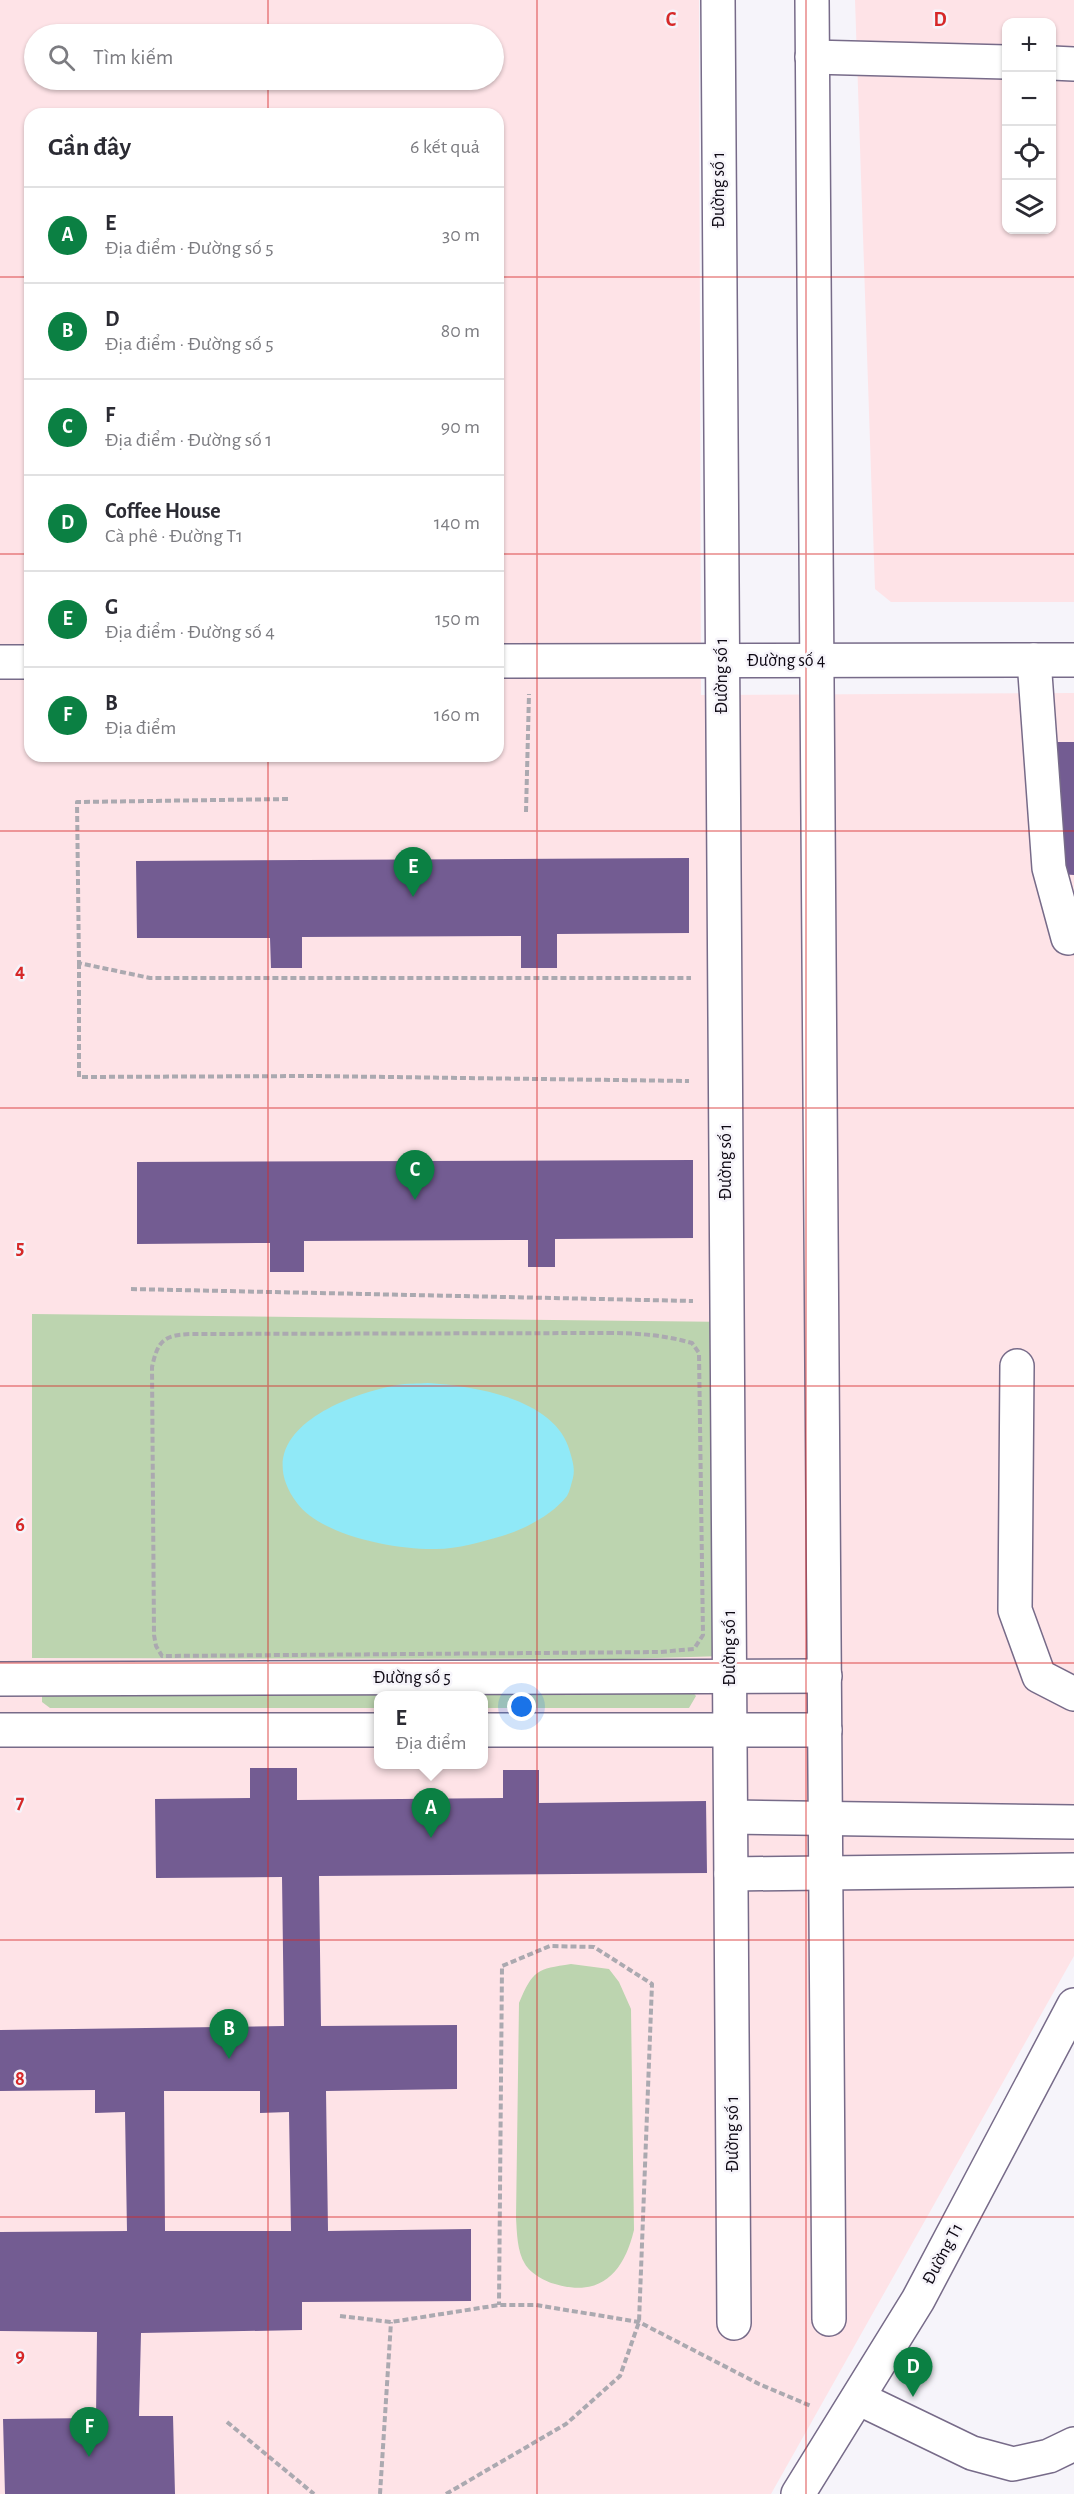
<!DOCTYPE html>
<html lang="vi">
<head>
<meta charset="utf-8">
<style>
	body { margin:0; font-family:"Alegreya Sans",sans-serif; background:#f2f2f3; color:#2b2b33 }
	.controls { position:absolute; right:18px; top:18px; display:grid; overflow:hidden; border-radius:12px; box-shadow:0 2px 4px #0004 }
	.controls button { width:54px; height:54px; display:grid; place-items:center; padding:0; border:0; border-bottom:2px solid #e1e1e2; background:#fff; color:#2b2b33; font:30px sans-serif }
	.you { position:absolute; left:522px; top:1707px; width:21px; height:21px; margin:-15px; border:4px solid #fff; border-radius:50%; background:#1a73e8; box-shadow:0 0 0 9px #1a73e833 }
	.badge { display:grid; place-items:center; width:39px; height:39px; border-radius:50%; background:#0b8043; color:#fff; font-size:20px; font-weight:700 }
	.pin { position:absolute; translate:-50% -50px; filter:drop-shadow(0 2px 3px #0008) }
	.pin::after { content:''; position:absolute; top:32px; width:21px; height:18px; background:inherit; clip-path:polygon(0 0,100% 0,50% 100%) }
	.popup { position:absolute; left:374px; top:1691px; width:114px; height:78px; box-sizing:border-box; display:grid; place-content:center; border-radius:12px; background:#fff; filter:drop-shadow(0 2px 4px #0005); font-size:20px; white-space:nowrap; color:#7c7c81 }
	.popup b { font-size:22px; color:#2b2b33 }
	.popup::after { content:''; position:absolute; left:50%; top:100%; margin-left:-12px; border:12px solid transparent; border-top-color:#fff }
	.list { margin:0; padding:0; list-style:none }
	h2 { display:flex; justify-content:space-between; align-items:center; height:78px; margin:0; padding:0 24px; font-size:26px }
	h2 small { font-size:20px; font-weight:400; color:#7c7c81 }
	.list li { display:grid; grid-template-columns:39px 1fr auto; gap:18px; align-items:center; box-sizing:border-box; height:96px; padding:0 24px; border-top:2px solid #e1e1e2 }
	.list b { display:block; font-size:22px; white-space:nowrap }
	.list p { margin:0; font-size:20px; white-space:nowrap; color:#7c7c81 }
	.list em { font-size:20px; font-style:normal; color:#7c7c81 }
	.icon { flex:none; width:33px; height:33px; fill:none; stroke:currentColor; stroke-width:2; stroke-linecap:round; stroke-linejoin:round }
	.map { position:relative; flex:none; width:1074px; height:2494px; overflow:hidden }
	.search { position:absolute; background:#fff; box-shadow:0 2px 4px #0004; left:24px; top:24px; width:480px; height:66px; display:flex; align-items:center; gap:15px; box-sizing:border-box; padding:0 21px; border-radius:33px; color:#7c7c81; font-size:22px }
	.panel { position:absolute; background:#fff; box-shadow:0 2px 4px #0004; left:24px; top:108px; width:480px; height:654px; border-radius:18px }
	.map>svg:first-child { display:block }
	.education { fill:#fee3e7; fill-rule:evenodd }
	.green { fill:#bcd4af }
	.water { fill:#90e9f7 }
	.building { fill:#735c92; fill-rule:evenodd }
	.lines { fill:none; stroke-linecap:round; stroke-linejoin:round }
	.minor-casing { stroke:#776b89; stroke-width:36 }
	.path { stroke:#aba9b0; stroke-width:4; stroke-dasharray:6 3; stroke-linecap:butt }
	.minor { stroke:#fff; stroke-width:33 }
	.grid { fill:none; stroke:#d62828; stroke-width:1.5; stroke-opacity:0.55 }
	.labels { text-anchor:middle; dominant-baseline:central; stroke-width:5; stroke-linejoin:round; paint-order:stroke }
	.street-label { font-size:18px; fill:#0e0914; stroke:#f6f4fa }
	.grid-label { font-size:20px; text-anchor:middle; font-weight:bold; fill:#d62828; stroke:#f6f4fa; stroke-width:5; stroke-linejoin:round; paint-order:stroke }
</style>
</head>
<body>
<div class="map">
<svg width="1074" height="2494" viewBox="0 0 1074 2494">
	<rect width="100%" height="100%" fill="#f6f4fa"/>
	<g class="education">
		<path d="M0 0H699L701 695 1074 693V1956L771 2494H0ZM34 34H494V80H34ZM30 114H498V756H30ZM378 1696H484V1764H378Z"/>
		<path d="M855 0H1074V602H891L875 589ZM1006 22H1052V230H1006Z"/>
	</g>
	<g class="green">
		<path d="M32 1314 734 1322 725 1656 622 1659 32 1658Z"/>
		<path d="M691 1690 696 1696 689 1708H484V1696H378V1708H50L42 1702V1694Z"/>
		<path d="M571 1964 609 1969 619 1982 631 2009 634 2230C624 2272 601 2298 555 2284 546 2282 530 2273 525 2264 517 2251 517 2233 516 2218L519 2003C533 1970 537 1969 571 1964Z"/>
	</g>
	<path class="water" d="M428 1383C475 1386 557 1399 570 1452 573 1462 575 1469 573 1478 571 1484 570 1491 567 1496 552 1515 525 1529 502 1536 481 1542 458 1549 436 1549 397 1550 321 1536 297 1503 246 1434 343 1395 397 1385 407 1383 418 1384 428 1383Z"/>
	<g class="building">
		<path d="M1056 742H1074V875L1058 874Z"/>
		<path d="M689 858V933L557 934V968H521V936L302 937V968H271L270 938H137L136 861Z"/>
		<path d="M693 1160V1238L555 1239V1267H528V1240L304 1241V1272H270V1243L137 1244V1162Z"/>
		<path d="M250 1768H297V1800L503 1798V1770H539V1803L706 1801 707 1873 319 1876 321 2026 457 2025V2089L326 2091 328 2231 471 2229V2301L302 2302V2330L141 2333 139 2416H173L175 2494H5L3 2419 96 2418 97 2332 0 2331V2232L127 2231 125 2112 95 2113V2090L0 2091V2030L284 2026 282 1877 156 1878 155 1799 250 1798ZM164 2091H260V2113L289 2112 291 2231H165Z"/>
	</g>
	<g class="lines">
		<g class="minor-casing">
			<g id="minor">
				<path d="M718 0 734 2323"/>
				<path d="M812 0 829 2319"/>
				<path d="M812 57 1006 62"/>
				<path d="M1052 63 1074 64"/>
				<path d="M1034 660 1049 868 1068 938"/>
				<path d="M498 661 1074 660"/>
				<path d="M0 662H30"/>
				<path d="M1017 1366 1015 1610 1039 1676 1074 1694"/>
				<path d="M0 1679 825 1676"/>
				<path d="M0 1730H378"/>
				<path d="M484 1730H825"/>
				<path d="M731 1817 1074 1822"/>
				<path d="M731 1874 1074 1870"/>
				<path d="M858 2398 972 2453 1013 2464 1049 2456 1074 2444"/>
				<path d="M798 2494 918 2300 1074 2005"/>
			</g>
		</g>
		<g class="path">
			<path d="M288 799 77 802 79 963 150 978H691"/>
			<path d="M526 812 529 694"/>
			<path d="M79 963V1077L314 1076 689 1081"/>
			<path d="M131 1289 693 1301"/>
			<path d="M608 1333C637 1333 664 1335 692 1343L699 1353 703 1635 694 1649 660 1652 162 1656 156 1646 154 1635 152 1367C158 1340 164 1335 191 1334Z"/>
			<path d="M340 2316 391 2322 499 2305H536L639 2322 759 2384 811 2406"/>
			<path d="M227 2422 314 2494"/>
			<path d="M380 2494 391 2322"/>
			<path d="M446 2494 566 2424 620 2376 639 2322 652 1984 594 1947 550 1946 502 1966 499 2305"/>
		</g>
		<use href="#minor" class="minor"/>
	</g>
	<path class="grid" d="M268 0V34M537 0V2494M806 0V2494M268 80V114M0 277H30M498 277H1074M0 554H30M498 554H1074M268 756V2494M0 831H1074M0 1108H1074M0 1386H1074M0 1663H1074M0 1940H1074M0 2217H1074"/>
	<g class="labels">
		<g class="street-label">
			<text transform="translate(719 190) rotate(-90)">Đường số 1</text>
			<text x="786" y="661">Đường số 4</text>
			<text transform="translate(722 676) rotate(-90)">Đường số 1</text>
			<text transform="translate(726 1162) rotate(-90)">Đường số 1</text>
			<text transform="translate(730 1648) rotate(-90)">Đường số 1</text>
			<text x="412" y="1678">Đường số 5</text>
			<text transform="translate(733 2134) rotate(-90)">Đường số 1</text>
			<text transform="translate(943 2254) rotate(-62)">Đường T1</text>
		</g>
	</g>
	<g class="grid-label">
		<text x="671" y="26">C</text>
		<text x="940" y="26">D</text>
		<text x="20" y="977">4</text>
		<text x="20" y="1254">5</text>
		<text x="20" y="1531">6</text>
		<text x="20" y="1808">7</text>
		<text x="20" y="2085">8</text>
		<text x="20" y="2362">9</text>
	</g>
</svg>
<div class="controls">
<button>+</button>
<button>−</button>
<button><svg class="icon" aria-label="locate" viewBox="0 0 24 24"><circle cx="12" cy="12" r="6"/><path d="M12 2v4M12 18v4M2 12h4M18 12h4"/></svg></button>
<button><svg class="icon" aria-label="layers" viewBox="0 0 24 24"><path d="M12 4l9 5-9 5-9-5zM3 14l9 5 9-5"/></svg></button>
</div>
<div class="you"></div>
<div class="pin badge" style="left:431px;top:1838px">A</div>
<div class="popup"><b>E</b>Địa điểm</div>
<div class="pin badge" style="left:229px;top:2059px">B</div>
<div class="pin badge" style="left:415px;top:1200px">C</div>
<div class="pin badge" style="left:913px;top:2397px">D</div>
<div class="pin badge" style="left:413px;top:897px">E</div>
<div class="pin badge" style="left:89px;top:2457px">F</div>
<div class="search"><svg class="icon" aria-label="search" viewBox="0 0 24 24"><circle cx="10" cy="10" r="6"/><path d="M15 15l6 6"/></svg>Tìm kiếm</div>
<section class="panel">
<h2>Gần đây<small>6 kết quả</small></h2>
<ul class="list">
<li><span class="badge">A</span><div><b>E</b><p>Địa điểm · Đường số 5</p></div><em>30 m</em></li>
<li><span class="badge">B</span><div><b>D</b><p>Địa điểm · Đường số 5</p></div><em>80 m</em></li>
<li><span class="badge">C</span><div><b>F</b><p>Địa điểm · Đường số 1</p></div><em>90 m</em></li>
<li><span class="badge">D</span><div><b>Coffee House</b><p>Cà phê · Đường T1</p></div><em>140 m</em></li>
<li><span class="badge">E</span><div><b>G</b><p>Địa điểm · Đường số 4</p></div><em>150 m</em></li>
<li><span class="badge">F</span><div><b>B</b><p>Địa điểm</p></div><em>160 m</em></li>
</ul>
</section>
</div>
</body>
</html>
